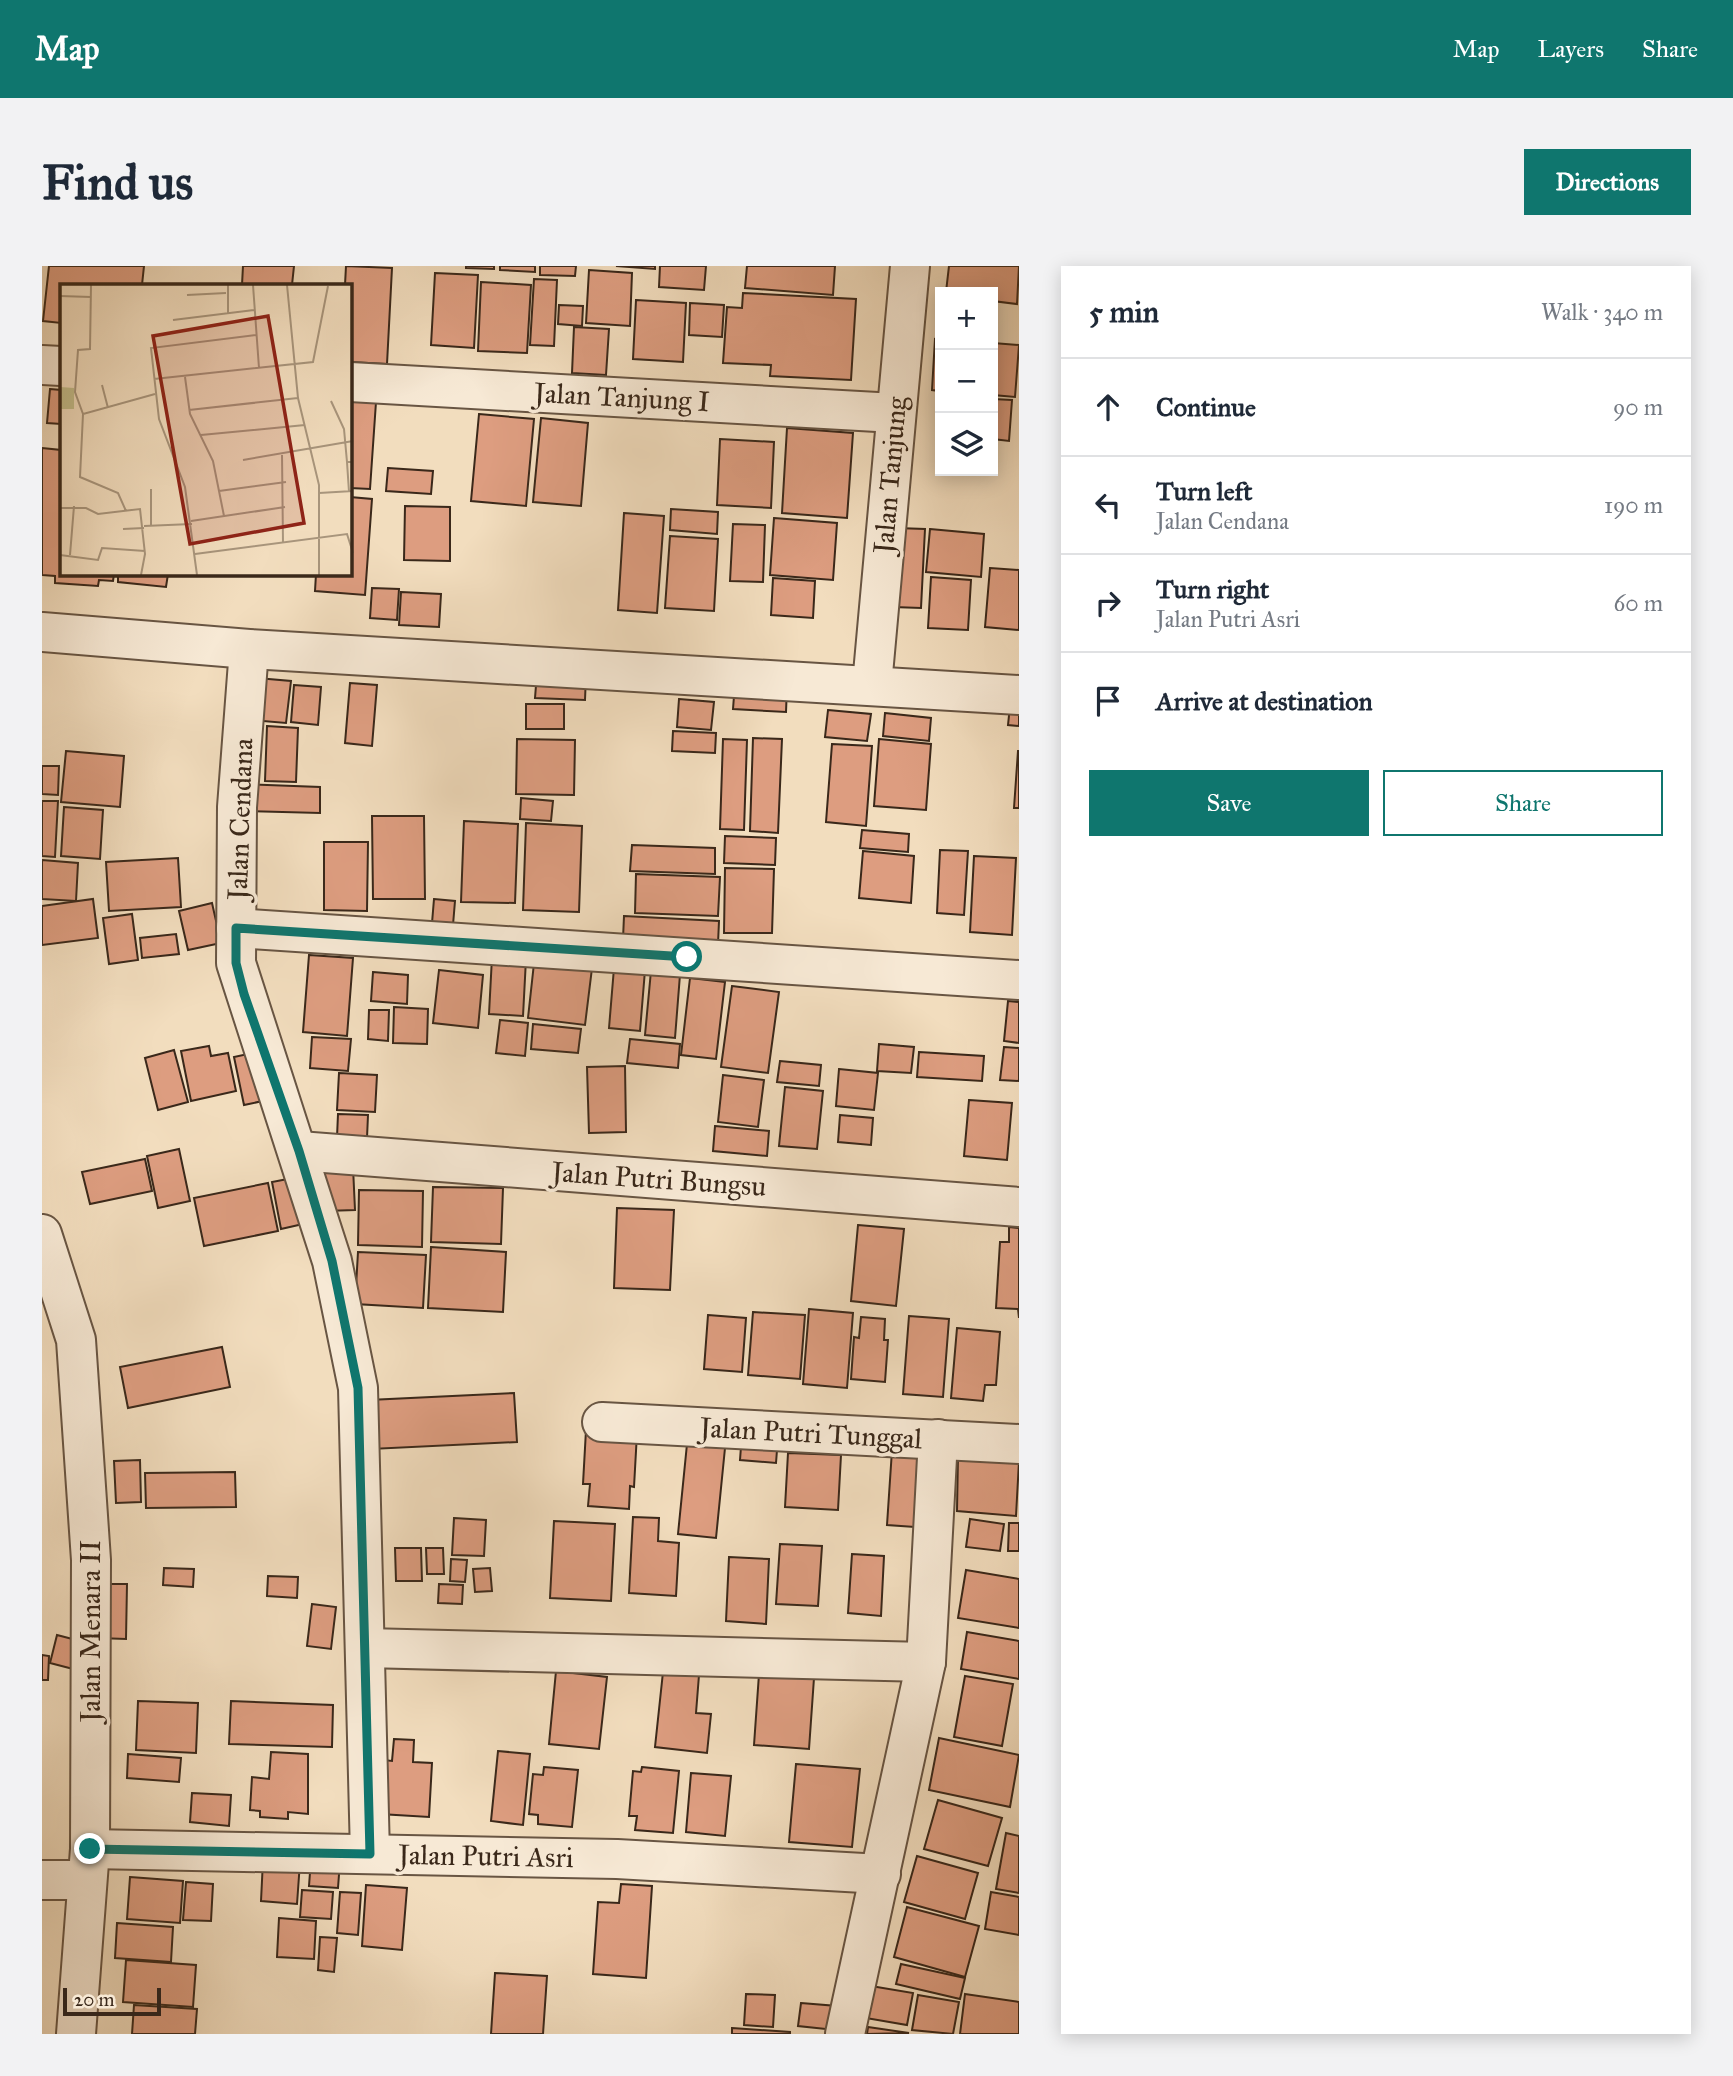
<!DOCTYPE html>
<html lang="en">
<head>
<meta charset="utf-8">
<style>
	body { margin:0; font-family:"IM FELL Great Primer",serif; background:#f2f2f3; color:#1f2937 }
	.controls { position:absolute; right:21px; top:21px; display:grid; overflow:hidden; border-radius:0px; box-shadow:0 4px 18px #0003 }
	.controls button { width:63px; height:63px; display:grid; place-items:center; padding:0; border:0; border-bottom:2px solid #e0e1e3; background:#fff; color:#1f2937; font:35px sans-serif }
	.scale { position:absolute; left:21px; bottom:18px; width:98px; box-sizing:border-box; padding-left:7px; border:4px solid #3a281a; border-top:0; font-size:19px; line-height:24px; white-space:nowrap; color:#3a281a; -webkit-text-stroke:5px #f7e9d5; paint-order:stroke }
	.stop { position:absolute; width:21px; height:21px; margin:-16px; border:5px solid #0f766e; border-radius:50%; background:#fff }
	.stop.end { background:#0f766e; border-color:#fff; box-shadow:0 2px 7px #0008 }
	.list { margin:0; padding:0; list-style:none }
	h2 { display:flex; justify-content:space-between; align-items:center; height:91px; margin:0; padding:0 28px; font-size:30px }
	h2 small { font-size:23px; font-weight:400; color:#747a83 }
	.list li { display:grid; grid-template-columns:46px 1fr auto; gap:21px; align-items:center; box-sizing:border-box; height:98px; padding:0 28px; border-top:2px solid #e0e1e3 }
	.list b { display:block; font-size:26px; white-space:nowrap }
	.list p { margin:0; font-size:23px; white-space:nowrap; color:#747a83 }
	.list em { font-size:23px; font-style:normal; color:#747a83 }
	.actions { display:flex; gap:14px; padding:21px 28px }
	.actions a { flex:1; padding:16px 0; border:2px solid #0f766e; border-radius:0px; text-align:center; font-size:24px; color:#0f766e }
	.actions .main { background:#0f766e; color:#fff }
	.icon { flex:none; width:38px; height:38px; fill:none; stroke:currentColor; stroke-width:2; stroke-linecap:round; stroke-linejoin:round }
	.map { position:relative; flex:none; width:977px; height:1768px; overflow:hidden; border-radius:0px }
	header { display:flex; align-items:center; gap:42px; box-sizing:border-box; height:98px; padding:0 35px; background:#0f766e; color:#fff }
	header strong { font-size:33px }
	nav { display:flex; gap:38px; margin-inline-start:auto; font-size:24px }
	.intro { display:flex; align-items:center; justify-content:space-between; box-sizing:border-box; height:168px; padding:0 42px }
	h1 { margin:0; font-size:49px }
	.button { padding:18px 32px; border-radius:0px; background:#0f766e; color:#fff; font-size:24px; font-weight:700 }
	main { display:flex; gap:42px; padding:0 42px }
	aside { flex:1; background:#fff; border-radius:0px; box-shadow:0 4px 18px #0003 }
	.map>svg:first-child { display:block }
	.building { fill:#dd9d80; stroke:#3a281a; stroke-width:2 }
	.lines { fill:none; stroke-linecap:round; stroke-linejoin:round }
	.minor-casing { stroke:#685543; stroke-width:42 }
	.minor { stroke:#f7e9d5; stroke-width:38 }
	.route { stroke:#0f766e; stroke-width:9 }
	.labels { text-anchor:middle; dominant-baseline:central; stroke-width:7; stroke-linejoin:round; paint-order:stroke }
	.street-label { font-size:28px; fill:#3a281a; stroke:#f7e9d5 }
	.inset-road { fill:none; stroke:#a8957c; stroke-width:2 }
	.view { fill:#8f2418; fill-opacity:0.15; stroke:#8f2418; stroke-width:3.5 }
	.inset-edge { fill:none; stroke:#3a281a; stroke-width:3.5 }
</style>
</head>
<body>
<header>
<strong>Map</strong>
<nav><a>Map</a><a>Layers</a><a>Share</a></nav>
</header>
<div class="intro"><h1>Find us</h1><a class="button">Directions</a></div>
<main>
<div class="map">
<svg width="977" height="1768" viewBox="0 0 977 1768">
	<rect width="100%" height="100%" fill="#f2ddbe"/>
	<filter id="stains"><feTurbulence type="fractalNoise" baseFrequency=".00286" numOctaves="4"/><feColorMatrix values="0 0 0 0 .2 0 0 0 0 .09 0 0 0 0 .02 0 0 0 .5 -.17"/></filter>
	<radialGradient id="worn" r=".72"><stop offset=".6" stop-color="#630" stop-opacity="0"/><stop offset="1" stop-color="#630" stop-opacity=".3"/></radialGradient>
	<g class="building">
		<path d="M7 0H102L100 19H19V57L1 55Z"/>
		<path d="M201 0H252L250 19H200Z"/>
		<path d="M304 0 350 2 345 98 308 96V19H303Z"/>
		<path d="M424 0H452V3L424 2Z"/>
		<path d="M458 0H493V6L458 4Z"/>
		<path d="M498 0H534L533 10 498 9Z"/>
		<path d="M574 0H613V3Z"/>
		<path d="M618 0H664L662 24 617 21Z"/>
		<path d="M705 0H793L791 29 703 22Z"/>
		<path d="M907 0H977L975 38 951 35V26H904Z"/>
		<path d="M547 4 590 7 588 60 544 57Z"/>
		<path d="M393 7 436 9 432 82 389 79Z"/>
		<path d="M492 13 515 14 512 80 488 79Z"/>
		<path d="M439 16 489 19 485 87 436 85Z"/>
		<path d="M701 27 814 33 809 114 728 110 729 99 681 97 685 41 700 42Z"/>
		<path d="M594 34 644 37 641 96 591 93Z"/>
		<path d="M648 37 682 39 680 71 647 69Z"/>
		<path d="M517 39 541 40 540 60 516 58Z"/>
		<path d="M532 61 567 63 564 109 530 107Z"/>
		<path d="M893 73 898 74V125L890 124Z"/>
		<path d="M951 77 977 79 973 131 951 129Z"/>
		<path d="M8 123 19 124V158L5 157Z"/>
		<path d="M951 133 970 134 967 175 951 173Z"/>
		<path d="M308 134 334 136 328 223 308 222Z"/>
		<path d="M437 148 492 153 484 240 429 235Z"/>
		<path d="M499 152 546 157 539 240 491 236Z"/>
		<path d="M745 162 811 167 805 252 740 247Z"/>
		<path d="M678 173 732 176 729 242 675 239Z"/>
		<path d="M0 182 19 184V308H72L71 315 57 314 56 320 13 317V310L0 309Z"/>
		<path d="M346 202 391 205 389 228 344 225Z"/>
		<path d="M308 231 330 233 323 329 273 325 274 308H308Z"/>
		<path d="M363 240 408 241V295L362 294Z"/>
		<path d="M629 243 676 246 675 268 628 264Z"/>
		<path d="M582 247 622 250 615 347 576 344Z"/>
		<path d="M732 252 795 257 791 314 728 309Z"/>
		<path d="M691 258 723 259 721 316 688 315Z"/>
		<path d="M855 262 883 263 879 342 851 341Z"/>
		<path d="M888 263 942 268 939 311 884 306Z"/>
		<path d="M628 270 676 273 672 345 623 342Z"/>
		<path d="M948 302 977 304V364L943 361Z"/>
		<path d="M76 308H126L124 321 76 316Z"/>
		<path d="M889 311 929 314 926 364 886 362Z"/>
		<path d="M731 312 773 315 771 352 729 349Z"/>
		<path d="M330 322 357 323 355 354 328 352Z"/>
		<path d="M359 326 399 328 397 361 357 359Z"/>
		<path d="M495 407 544 409 543 434 493 432Z"/>
		<path d="M215 412 249 415 244 457 210 454Z"/>
		<path d="M308 417 335 419 330 480 303 477Z"/>
		<path d="M693 417 745 420 744 446 691 443Z"/>
		<path d="M252 419 279 421 276 459 249 456Z"/>
		<path d="M637 433 672 436 669 464 635 461Z"/>
		<rect x="484" y="438" width="38" height="25"/>
		<path d="M968 440H977V460L966 459Z"/>
		<path d="M786 444 829 448 825 475 783 471Z"/>
		<path d="M843 447 889 452 887 475 841 470Z"/>
		<path d="M225 460 256 462 254 516 223 515Z"/>
		<path d="M631 465 674 467 673 487 630 485Z"/>
		<path d="M711 472 740 473 736 567 708 565Z"/>
		<path d="M475 473 533 474 532 529 474 528Z"/>
		<path d="M681 473 705 474 702 564 678 563Z"/>
		<path d="M837 473 889 478 884 544 832 540Z"/>
		<path d="M790 478 830 480 824 560 784 556Z"/>
		<path d="M24 485 82 490 78 541 19 536Z"/>
		<path d="M976 485H977V542H972Z"/>
		<path d="M0 500H17L16 529 0 528Z"/>
		<path d="M200 518 278 521V547L199 545Z"/>
		<path d="M479 532 511 535 509 555 478 553Z"/>
		<path d="M0 535H16L13 591 0 590Z"/>
		<path d="M22 541 61 544 58 593 19 590Z"/>
		<path d="M330 550H382L383 633H331Z"/>
		<path d="M422 555 476 558 473 637 419 636Z"/>
		<path d="M484 557 540 560 537 646 481 644Z"/>
		<path d="M820 564 867 568 866 586 818 582Z"/>
		<path d="M683 570 734 572 733 599 682 597Z"/>
		<path d="M282 576H326L325 645 282 644Z"/>
		<path d="M590 579 673 582V608L588 605Z"/>
		<path d="M898 584 926 585 922 649 895 647Z"/>
		<path d="M821 585 872 590 869 637 817 632Z"/>
		<path d="M932 590 974 592 970 669 928 666Z"/>
		<path d="M136 592 139 641 67 645 64 596Z"/>
		<path d="M0 594 36 597 34 635 0 633Z"/>
		<path d="M683 602 732 603 730 667H682Z"/>
		<path d="M594 608 678 611 676 650 593 647Z"/>
		<path d="M51 633 56 672 0 679V640Z"/>
		<path d="M392 633 413 635 411 659 390 657Z"/>
		<path d="M170 637 179 677 146 684 137 645Z"/>
		<path d="M90 648 96 694 67 698 61 652Z"/>
		<path d="M582 650 677 655 676 678 581 673Z"/>
		<path d="M134 668 137 688 100 692 98 672Z"/>
		<path d="M493 688 551 694 543 759 486 752Z"/>
		<path d="M267 689 311 692 305 770 261 766Z"/>
		<path d="M573 690 604 692 598 765 567 762Z"/>
		<path d="M450 691 484 693 481 750 447 748Z"/>
		<path d="M610 694 639 696 633 772 603 769Z"/>
		<path d="M397 704 441 709 436 762 391 757Z"/>
		<path d="M331 706 366 709 365 738 329 735Z"/>
		<path d="M648 712 683 716 674 793 639 789Z"/>
		<path d="M690 720 737 726 726 807 679 801Z"/>
		<path d="M966 735 977 736V777L962 775Z"/>
		<path d="M352 741 386 743 385 778 351 777Z"/>
		<path d="M327 744H347L346 775 326 773Z"/>
		<path d="M458 754 486 757 483 790 454 787Z"/>
		<path d="M491 758 539 763 536 787 489 783Z"/>
		<path d="M270 771 309 773 306 805 268 802Z"/>
		<path d="M588 773 638 778 636 802 585 797Z"/>
		<path d="M837 778 872 781 869 807 835 805Z"/>
		<path d="M167 780 169 790 186 787 194 825 149 835 139 785Z"/>
		<path d="M962 781 977 782V815L958 814Z"/>
		<path d="M132 784 146 836 116 844 103 792Z"/>
		<path d="M220 785 230 833 202 839 192 791Z"/>
		<path d="M877 786 942 790 940 815 875 811Z"/>
		<path d="M738 795 779 799 777 820 735 816Z"/>
		<path d="M583 800 584 866 547 867 545 801Z"/>
		<path d="M797 803 836 807 832 844 794 840Z"/>
		<path d="M297 807 335 809 333 846 295 844Z"/>
		<path d="M681 809 722 814 716 861 676 856Z"/>
		<path d="M743 821 781 825 775 883 737 880Z"/>
		<path d="M927 834 970 837 965 894 922 890Z"/>
		<path d="M296 848 326 849 325 872 295 871Z"/>
		<path d="M798 849 831 852 829 879 796 876Z"/>
		<path d="M673 860 727 865 725 890 671 885Z"/>
		<path d="M137 883 148 935 116 942 105 890Z"/>
		<path d="M103 893 110 925 48 938 40 906Z"/>
		<path d="M311 901 313 944 283 945 280 903Z"/>
		<path d="M251 912 261 958 239 963 230 916Z"/>
		<path d="M226 917 236 965 162 980 152 932Z"/>
		<path d="M391 921 461 922 459 978 389 976Z"/>
		<path d="M317 924 381 925 380 981 316 979Z"/>
		<path d="M575 942 632 944 628 1024 572 1022Z"/>
		<path d="M816 959 862 963 854 1040 809 1035Z"/>
		<path d="M967 961 977 962V1052L976 1043 954 1042 958 976H967Z"/>
		<path d="M389 981 464 986 461 1046 386 1042Z"/>
		<path d="M316 986 384 989 381 1042 313 1038Z"/>
		<path d="M767 1043 811 1047 805 1122 761 1118Z"/>
		<path d="M711 1046 763 1049 758 1113 706 1109Z"/>
		<path d="M666 1049 704 1052 700 1106 662 1103Z"/>
		<path d="M867 1050 907 1053 901 1131 861 1128Z"/>
		<path d="M819 1051 843 1053 842 1074H846L843 1116 809 1113 812 1071 817 1072Z"/>
		<path d="M915 1062 958 1066 954 1119H943L941 1135 909 1132Z"/>
		<path d="M180 1081 188 1121 86 1142 78 1101Z"/>
		<path d="M472 1127 475 1176 329 1183 327 1134Z"/>
		<path d="M544 1164 595 1167 592 1221 588 1220 587 1243 546 1240 548 1218H541Z"/>
		<path d="M700 1167 736 1171 734 1197 698 1194Z"/>
		<path d="M645 1178 683 1182 674 1272 636 1268Z"/>
		<path d="M850 1184 891 1186 887 1262 845 1259Z"/>
		<path d="M746 1187 799 1189 796 1244 743 1241Z"/>
		<path d="M916 1189 977 1195 974 1250 915 1245Z"/>
		<path d="M98 1194 99 1236 74 1237 72 1195Z"/>
		<path d="M193 1206 194 1241 104 1242 103 1207Z"/>
		<path d="M591 1251 617 1252 616 1275 637 1277 634 1330 587 1327Z"/>
		<path d="M412 1252 444 1254 442 1290 410 1289Z"/>
		<path d="M928 1253 962 1258 958 1285 924 1281Z"/>
		<path d="M512 1255 573 1258 569 1335 508 1332Z"/>
		<path d="M967 1257H977V1285H966Z"/>
		<path d="M738 1278 780 1280 776 1340 734 1338Z"/>
		<path d="M353 1282H379L380 1315H354Z"/>
		<path d="M384 1282H401L402 1308H385Z"/>
		<path d="M810 1288 842 1290 839 1350 806 1347Z"/>
		<path d="M687 1291 727 1293 724 1358 684 1355Z"/>
		<path d="M409 1293 425 1294 423 1316 408 1315Z"/>
		<path d="M122 1302 152 1303 151 1321 121 1319Z"/>
		<path d="M448 1302 450 1325 433 1326 431 1303Z"/>
		<path d="M924 1304 977 1313V1362L916 1352Z"/>
		<path d="M226 1310 256 1311 255 1332 225 1330Z"/>
		<path d="M56 1318H85L84 1373 56 1372Z"/>
		<path d="M397 1318 421 1319 420 1338 396 1337Z"/>
		<path d="M270 1338 294 1341 289 1383 265 1380Z"/>
		<path d="M925 1366 977 1375V1413L919 1403Z"/>
		<path d="M15 1369 42 1376 35 1404 8 1397Z"/>
		<path d="M0 1389 7 1390 6 1414H0Z"/>
		<path d="M514 1405 565 1411 557 1483 507 1478Z"/>
		<path d="M621 1406 657 1409 654 1447 669 1448 665 1487 613 1481Z"/>
		<path d="M717 1408 772 1412 767 1483 712 1479Z"/>
		<path d="M923 1410 971 1418 960 1480 912 1471Z"/>
		<path d="M96 1435 156 1437 154 1487 94 1484Z"/>
		<path d="M189 1435 291 1439 290 1481 187 1478Z"/>
		<path d="M897 1472 977 1489 968 1541 887 1524Z"/>
		<path d="M352 1473 372 1474 371 1496 390 1497 387 1551 338 1548 342 1494 350 1495Z"/>
		<path d="M456 1485 488 1488 481 1559 449 1555Z"/>
		<path d="M229 1486 266 1488V1548L246 1546V1553L218 1551V1545L208 1544 210 1511 227 1513Z"/>
		<path d="M86 1488 139 1492 137 1516 85 1512Z"/>
		<path d="M754 1498 818 1503 810 1581 747 1576Z"/>
		<path d="M502 1501 536 1504 530 1561 496 1558V1549L487 1548 491 1508 501 1509Z"/>
		<path d="M600 1501 637 1505 631 1567 593 1564 595 1550H587L591 1505 599 1506Z"/>
		<path d="M649 1507 689 1510 683 1570 644 1566Z"/>
		<path d="M150 1527 189 1529 187 1560 148 1556Z"/>
		<path d="M896 1534 960 1552 946 1600 882 1583Z"/>
		<path d="M964 1567 977 1570V1627L954 1623Z"/>
		<path d="M875 1590 936 1607 923 1653 862 1636Z"/>
		<path d="M269 1593 298 1595 296 1622 267 1620Z"/>
		<path d="M221 1594 258 1596 255 1638 219 1635Z"/>
		<path d="M88 1611 141 1615 138 1657 85 1653Z"/>
		<path d="M144 1616 171 1618 169 1655 141 1654Z"/>
		<path d="M579 1618 610 1620 604 1712 551 1708 556 1636 577 1637Z"/>
		<path d="M324 1619 365 1622 360 1684 320 1680Z"/>
		<path d="M260 1624 291 1626 289 1653 258 1651Z"/>
		<path d="M298 1626 319 1627 316 1669 295 1667Z"/>
		<path d="M949 1626 977 1631V1669L943 1663Z"/>
		<path d="M865 1641 937 1660 923 1711 852 1691Z"/>
		<path d="M237 1652 274 1655 272 1693 235 1691Z"/>
		<path d="M75 1657 131 1661 129 1696 73 1692Z"/>
		<path d="M278 1671 295 1672 292 1706 276 1704Z"/>
		<path d="M84 1694 154 1699 151 1741 81 1736Z"/>
		<path d="M859 1698 923 1712 918 1733 854 1718Z"/>
		<path d="M453 1707 505 1710 501 1768H449Z"/>
		<path d="M823 1719 871 1727 865 1759 818 1751Z"/>
		<path d="M704 1728 733 1729 731 1761 702 1759Z"/>
		<path d="M923 1728 977 1736V1768H918Z"/>
		<path d="M876 1729 917 1736 911 1768 870 1764Z"/>
		<path d="M759 1737 795 1740 793 1764 756 1760Z"/>
		<path d="M92 1739 155 1743 153 1768H90Z"/>
		<path d="M826 1761 867 1767 825 1768Z"/>
		<path d="M690 1762 748 1766V1768H690Z"/>
	</g>
	<g class="lines">
		<g class="minor-casing">
			<g id="minor">
				<path d="M0 99 19 100"/>
				<path d="M308 116 853 147"/>
				<path d="M0 366 207 383 977 429"/>
				<path d="M207 383 195 541 194 697 290 995 316 1122 328 1588"/>
				<path d="M830 419 868 0"/>
				<path d="M194 662 977 714"/>
				<path d="M257 885 977 941"/>
				<path d="M0 968 34 1074 49 1294 48 1583 34 1768"/>
				<path d="M560 1156 977 1178"/>
				<path d="M323 1382 884 1396"/>
				<path d="M48 1583 575 1593 839 1608"/>
				<path d="M0 1614H45"/>
				<path d="M803 1768 884 1396 896 1173"/>
			</g>
		</g>
		<use href="#minor" class="minor"/>
	</g>
	<g class="lines">
		<path class="route" d="M48 1583 328 1588 316 1122 290 995 257 885 202 728 194 697V662L645 691"/>
	</g>
	<g class="labels">
		<g class="street-label">
			<text transform="translate(580 131) rotate(3)">Jalan Tanjung I</text>
			<text transform="translate(848 209) rotate(-85)">Jalan Tanjung</text>
			<text transform="translate(198 553) rotate(-88)">Jalan Cendana</text>
			<text transform="translate(617 913) rotate(4)">Jalan Putri Bungsu</text>
			<text transform="translate(769 1167) rotate(3)">Jalan Putri Tunggal</text>
			<text transform="translate(48 1365) rotate(-90)">Jalan Menara II</text>
			<text transform="translate(444 1590) rotate(1)">Jalan Putri Asri</text>
		</g>
	</g>
	<g transform="translate(18 18)">
		<rect width="292" height="292" fill="#f2ddbe"/>
		<path d="M0 103 14 104V125H0Z" fill="#c3be8c"/>
		<path class="inset-road" d="M168 1V30M193 1 199 84M227 1 238 114 259 201V291M127 11 166 9M0 12 31 13M113 36 194 26M125 93 130 130 153 177 164 232M94 95 253 78 268 2M42 101 48 124M271 117 284 145 287 178H293M129 126 238 114M23 130 15 108 18 66 30 65 31 1M141 151 245 141M222 171 223 259M183 176 293 157M287 178 289 208M91 205V243M159 207 226 198M259 209 293 207M0 224H26L38 230 80 225 85 270 81 291M66 227 58 209 20 193 23 130 95 110M131 237 225 223M84 242 132 240M63 245 84 244M135 270 287 250 293 269M0 271 38 276 42 264 85 267M10 271 14 222M137 291 125 203 99 135 91 64 196 51"/>
		<path class="view" d="M208 32 244 239 130 260 93 52Z"/>
		<rect width="292" height="292" class="inset-edge"/>
	</g>
	<rect width="100%" height="100%" filter="url(#stains)"/>
	<rect width="100%" height="100%" fill="url(#worn)"/>
</svg>
<div class="controls">
<button>+</button>
<button>−</button>
<button><svg class="icon" aria-label="layers" viewBox="0 0 24 24"><path d="M12 4l9 5-9 5-9-5zM3 14l9 5 9-5"/></svg></button>
</div>
<div class="scale">20 m</div>
<div class="stop" style="left:645px;top:691px"></div>
<div class="stop end" style="left:48px;top:1583px"></div>
</div>
<aside>
<h2>5 min<small>Walk · 340 m</small></h2>
<ul class="list">
<li><svg class="icon" aria-label="ahead" viewBox="0 0 24 24"><path d="M12 20V5M6 11l6-6 6 6"/></svg><div><b>Continue</b></div><em>90 m</em></li>
<li><svg class="icon" aria-label="left" viewBox="0 0 24 24"><path d="M17 20v-9H6M10 6l-5 5 5 5"/></svg><div><b>Turn left</b><p>Jalan Cendana</p></div><em>190 m</em></li>
<li><svg class="icon" aria-label="right" viewBox="0 0 24 24"><path d="M7 20v-9h11M14 6l5 5-5 5"/></svg><div><b>Turn right</b><p>Jalan Putri Asri</p></div><em>60 m</em></li>
<li><svg class="icon" aria-label="arrive" viewBox="0 0 24 24"><path d="M6 21V4h12l-3 4 3 4H6"/></svg><div><b>Arrive at destination</b></div></li>
</ul>
<div class="actions"><a class="main">Save</a><a>Share</a></div>
</aside>
</main>
</body>
</html>
